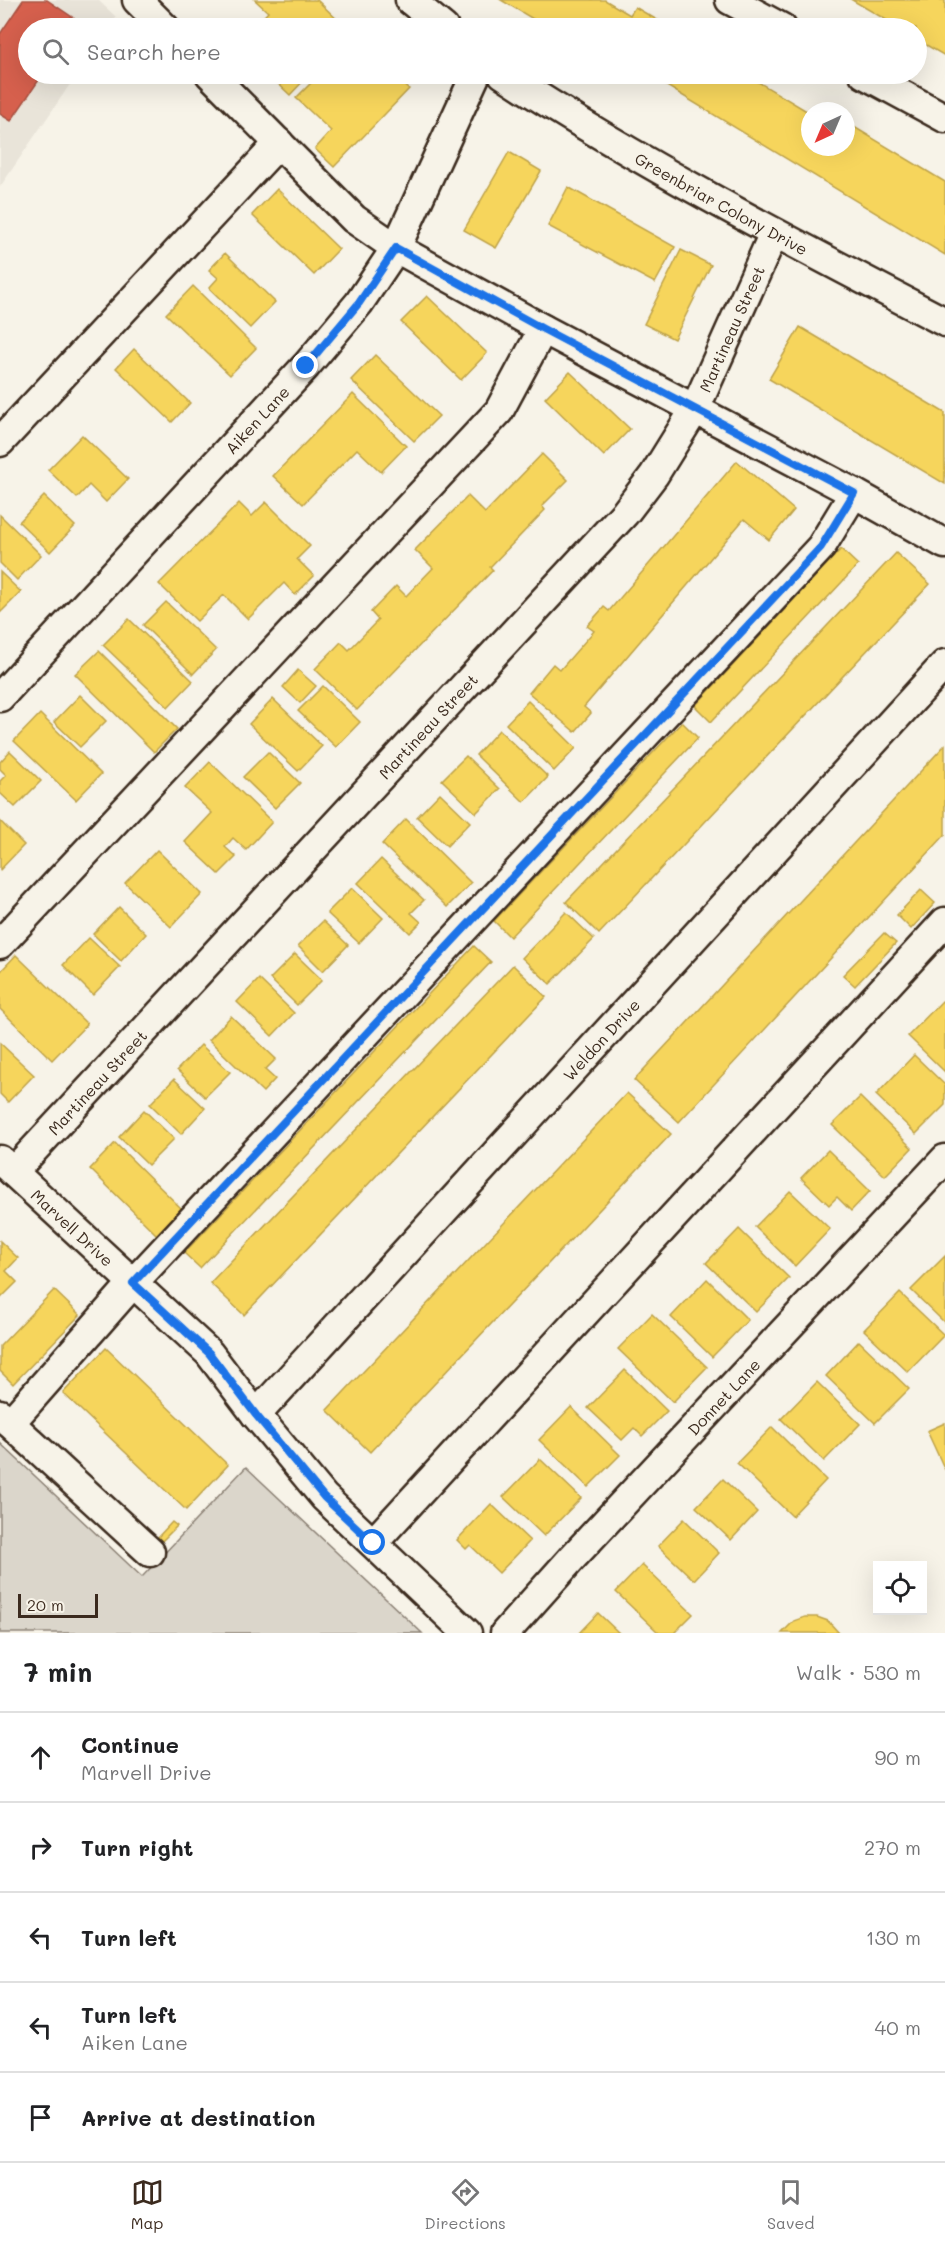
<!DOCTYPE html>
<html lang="en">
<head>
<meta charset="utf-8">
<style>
	body { margin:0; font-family:Mali,sans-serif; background:#f6f6f6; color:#202124 }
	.controls { position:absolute; right:18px; bottom:18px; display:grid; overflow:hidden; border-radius:0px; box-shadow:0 6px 24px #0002 }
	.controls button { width:54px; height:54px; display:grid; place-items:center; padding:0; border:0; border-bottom:2px solid #e0e0e0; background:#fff; color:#202124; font:30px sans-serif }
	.compass { position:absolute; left:801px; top:102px; width:54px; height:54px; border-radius:50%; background:#fff; box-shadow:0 6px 24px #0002; rotate:224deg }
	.scale { position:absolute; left:18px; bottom:15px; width:80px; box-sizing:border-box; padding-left:6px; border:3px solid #3b2a1e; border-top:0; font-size:16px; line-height:21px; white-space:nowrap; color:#3b2a1e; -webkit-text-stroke:4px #f7f3e8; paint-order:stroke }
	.stop { position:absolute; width:18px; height:18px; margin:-14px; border:4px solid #1a73e8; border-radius:50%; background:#fff }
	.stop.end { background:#1a73e8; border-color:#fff; box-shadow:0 2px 6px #0008 }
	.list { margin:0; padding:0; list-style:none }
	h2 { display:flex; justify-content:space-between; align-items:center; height:78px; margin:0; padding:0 24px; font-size:26px }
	h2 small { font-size:20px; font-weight:400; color:#757577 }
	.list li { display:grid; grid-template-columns:39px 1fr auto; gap:18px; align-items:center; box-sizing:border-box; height:90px; padding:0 24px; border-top:2px solid #e0e0e0 }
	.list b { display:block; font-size:22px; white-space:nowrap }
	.list p { margin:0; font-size:20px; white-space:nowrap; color:#757577 }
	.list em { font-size:20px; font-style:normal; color:#757577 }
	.icon { flex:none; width:33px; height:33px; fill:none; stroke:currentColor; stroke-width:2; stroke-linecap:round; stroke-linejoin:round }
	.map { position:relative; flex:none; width:945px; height:1633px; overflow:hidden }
	.search { position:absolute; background:#fff; box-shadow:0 6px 24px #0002; left:18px; right:18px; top:18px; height:66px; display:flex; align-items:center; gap:15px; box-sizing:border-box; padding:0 21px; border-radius:33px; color:#757577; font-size:22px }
	.sheet { height:528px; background:#fff }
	nav { display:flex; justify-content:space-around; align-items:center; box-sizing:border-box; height:84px; border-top:2px solid #e0e0e0; background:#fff; font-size:16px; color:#757577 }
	nav a { display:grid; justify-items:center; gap:3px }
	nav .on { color:#3b2a1e }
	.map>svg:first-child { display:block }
	.built { fill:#e9e4d9 }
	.green { fill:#dbd6cb; stroke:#8b8074; stroke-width:1.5 }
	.homes { fill:#f6d55c; stroke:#bea249; stroke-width:1.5 }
	.shops { fill:#d6604d; stroke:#a8503f; stroke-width:1.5 }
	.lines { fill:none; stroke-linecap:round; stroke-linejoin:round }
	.minor-casing { stroke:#3b2a1e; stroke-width:33 }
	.minor { stroke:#f7f3e8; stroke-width:28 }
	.route { stroke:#1a73e8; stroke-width:8 }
	.labels { text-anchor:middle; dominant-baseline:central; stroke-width:6; stroke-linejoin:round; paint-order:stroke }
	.street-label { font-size:16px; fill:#3b2a1e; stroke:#f7f3e8 }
</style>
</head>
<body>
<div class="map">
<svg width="945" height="1633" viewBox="0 0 945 1633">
	<rect width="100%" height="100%" fill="#f7f3e8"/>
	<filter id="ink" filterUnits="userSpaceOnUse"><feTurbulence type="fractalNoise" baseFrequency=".0167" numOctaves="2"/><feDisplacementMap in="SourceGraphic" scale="12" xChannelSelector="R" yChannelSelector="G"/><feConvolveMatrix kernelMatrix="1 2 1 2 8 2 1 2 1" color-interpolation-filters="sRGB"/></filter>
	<g filter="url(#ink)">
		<path class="built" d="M0 0H98L116 17 108 28H28V74H77L0 187Z"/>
		<path class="green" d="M0 1443 142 1577 246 1467 422 1633H0Z"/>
		<g class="homes">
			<path d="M255 0H317L346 28H253L268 12Z"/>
			<path d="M501 0H605L630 15 635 7 671 28H548Z"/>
			<path d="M852 0H945V56L916 39V28H900Z"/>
			<path d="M268 74H310L290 95Z"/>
			<path d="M320 74H393L409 89 334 167 315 149 331 131 296 98Z"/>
			<path d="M647 74H745L810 113V147H846V122L945 182V255Z"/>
			<path d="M509 152 541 171 496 248 464 230Z"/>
			<path d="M568 187 675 247 655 283 548 226Z"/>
			<path d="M277 189 339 249 314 275 252 215Z"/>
			<path d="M681 250 711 265 674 339 644 324Z"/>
			<path d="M225 253 275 302 250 328 209 288 218 278 209 270Z"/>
			<path d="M193 286 256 348 230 375 166 314Z"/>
			<path d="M427 296 487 353 461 380 401 322Z"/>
			<path d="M800 327 945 413V484L769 379Z"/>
			<path d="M134 349 190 403 172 422 116 368Z"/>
			<path d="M375 355 439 416 414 441 351 380Z"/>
			<path d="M570 372 630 429 604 456 545 398Z"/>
			<path d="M353 394 406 446 381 472 357 449 303 504 273 476Z"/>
			<path d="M82 435 128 479 106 502 89 485 77 498 48 470Z"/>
			<path d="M542 454 568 480 542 506 545 510 490 567 493 570 357 710 315 669 341 642 349 650 378 620 371 612 396 586 406 596 433 568 415 550 468 496 485 513Z"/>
			<path d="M737 461 794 510 769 540 744 519 584 707 591 713 575 732 529 693 553 664 560 670 594 631 587 626 604 607 609 611Z"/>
			<path d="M44 496 75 526 50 552 19 522Z"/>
			<path d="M266 502 310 546 297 559 314 576 295 595 284 583 248 619 224 595 197 621 159 584 239 503 252 516Z"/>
			<path d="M0 515 41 555 17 580 0 563Z"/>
			<path d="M841 549 858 565 711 722 695 706Z"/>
			<path d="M896 553 930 584 599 934 566 902Z"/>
			<path d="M0 572 21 592 0 613Z"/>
			<path d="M166 602 216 650 193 674 143 625Z"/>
			<path d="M129 619 193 681 168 707 103 645Z"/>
			<path d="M99 651 177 729 154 752 75 674Z"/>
			<path d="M298 670 316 686 300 703 283 687Z"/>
			<path d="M323 686 360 722 336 747 298 711Z"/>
			<path d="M80 695 106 721 80 747 54 722Z"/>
			<path d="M273 699 322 746 298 771 249 724Z"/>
			<path d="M528 701 576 748 554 771 506 724Z"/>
			<path d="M40 714 101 774 76 800 14 741Z"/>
			<path d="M682 722 698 738 510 937 494 921Z"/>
			<path d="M499 730 548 777 524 802 476 755Z"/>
			<path d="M945 745V835L679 1122 634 1080Z"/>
			<path d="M10 751 41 781 15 807 0 793V781L6 775 0 769V762Z"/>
			<path d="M268 752 300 783 275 808 243 777Z"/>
			<path d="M466 756 500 789 476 813 442 780Z"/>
			<path d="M210 762 272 822 246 850 233 838 225 847 236 857 219 874 185 842 212 813 185 788Z"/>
			<path d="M440 793 470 822 447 846 417 817Z"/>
			<path d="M406 819 471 883 447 907 382 844Z"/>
			<path d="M0 821 24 845 0 870Z"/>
			<path d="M157 850 202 894 171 927 125 883Z"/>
			<path d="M381 859 424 900 411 913 421 922 410 933 358 883Z"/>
			<path d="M352 888 383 918 359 943 327 913Z"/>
			<path d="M921 890 935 903 911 929 897 915Z"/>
			<path d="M119 907 146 934 121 961 93 934Z"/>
			<path d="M566 912 594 939 550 984 522 958Z"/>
			<path d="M323 921 348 945 323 971 298 946Z"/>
			<path d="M884 933 896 943 855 986 843 975Z"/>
			<path d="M89 938 120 967 93 995 63 965Z"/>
			<path d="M474 946 491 962 200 1268 184 1253Z"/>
			<path d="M295 954 322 980 297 1005 270 979Z"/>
			<path d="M16 955 87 1024 52 1060 0 1009V972Z"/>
			<path d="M513 965 546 997 244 1315 210 1283Z"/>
			<path d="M259 979 294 1013 272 1036 237 1002Z"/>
			<path d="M942 1001 945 1004V1072L908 1036Z"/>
			<path d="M231 1016 276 1059 265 1070 275 1079 263 1092 209 1040Z"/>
			<path d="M0 1043 34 1075 8 1102 0 1094Z"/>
			<path d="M201 1045 230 1072 205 1097 177 1070Z"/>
			<path d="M914 1055 945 1085V1105L916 1134 876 1095Z"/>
			<path d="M174 1079 205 1108 181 1134 150 1104Z"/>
			<path d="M627 1093 671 1134 370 1452 327 1410Z"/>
			<path d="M860 1097 912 1148 885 1176 832 1125Z"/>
			<path d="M144 1110 174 1139 148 1165 119 1137Z"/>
			<path d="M115 1143 183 1210 158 1236 90 1169Z"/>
			<path d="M828 1150 870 1191 851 1211 837 1197 829 1205 801 1178Z"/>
			<path d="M790 1191 830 1229 795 1266 755 1227Z"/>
			<path d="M739 1229 789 1278 756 1312 706 1263Z"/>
			<path d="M0 1241 18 1258 6 1271 17 1282 0 1299Z"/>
			<path d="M945 1256V1323L911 1290Z"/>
			<path d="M707 1279 748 1320 712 1357 671 1317Z"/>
			<path d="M54 1290 80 1315 13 1384 0 1371V1346Z"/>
			<path d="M900 1293 944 1335 908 1372 864 1330Z"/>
			<path d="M652 1314 707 1367 673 1402 618 1349Z"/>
			<path d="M859 1341 909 1389 875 1423 826 1376Z"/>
			<path d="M106 1348 228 1465 186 1510 63 1393Z"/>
			<path d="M625 1370 667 1411 642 1436 634 1428 622 1440 588 1408Z"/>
			<path d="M817 1382 860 1424 824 1461 781 1419Z"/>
			<path d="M571 1407 620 1455 588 1487 539 1440Z"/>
			<path d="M945 1423V1470L927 1431Z"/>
			<path d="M772 1427 826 1480 792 1516 737 1463Z"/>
			<path d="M540 1459 581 1498 544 1536 503 1497Z"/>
			<path d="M723 1479 757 1512 731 1540 696 1507Z"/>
			<path d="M491 1504 530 1541 499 1573 470 1545 466 1549 457 1540Z"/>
			<path d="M684 1519 719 1553 694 1580 658 1546Z"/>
			<path d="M172 1522 177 1526 162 1541 158 1537Z"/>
			<path d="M642 1565 693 1614 674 1633H659L616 1592Z"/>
			<path d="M598 1613 619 1633H579Z"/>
			<path d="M805 1617H817L828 1621 839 1633H782L794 1621Z"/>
		</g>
		<path class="shops" d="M23 0H47L78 21 73 28H28V74H43L11 121 0 114V34Z"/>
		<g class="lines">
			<g class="minor-casing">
				<g id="minor">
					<path d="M137 0 165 28"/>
					<path d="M410 0 444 28"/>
					<path d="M730 0 782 28"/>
					<path d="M210 74 354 219 396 248 543 329 854 493 945 544"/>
					<path id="s1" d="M503 74C644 166 795 244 945 322"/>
					<path d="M864 74 945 118"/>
					<path d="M0 442 279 143"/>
					<path id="s2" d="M0 697 306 366 359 303 396 248 476 74"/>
					<path d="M0 944 499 411 543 329"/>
					<path id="s3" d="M0 1160 209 1353 256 1415 324 1497 467 1633"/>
					<path id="s4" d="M13 1172 625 513 654 475 695 409 774 233"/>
					<path d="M0 1414 150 1552"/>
					<path id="s5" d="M256 1415 945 664"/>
					<path d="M10 1423 133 1283 821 547 854 493"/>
					<path d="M373 1543 945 922"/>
					<path id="s6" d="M505 1633 573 1557 945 1159"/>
				</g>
			</g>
			<use href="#minor" class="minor"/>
		</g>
	</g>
	<g class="lines" filter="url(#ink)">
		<path class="route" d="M306 366 359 303 396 248 543 329 854 493 821 547 133 1283 209 1353 256 1415 324 1497 373 1543"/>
	</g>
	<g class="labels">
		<g class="street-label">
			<text stroke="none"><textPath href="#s1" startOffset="254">Greenbriar Colony Drive</textPath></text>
			<text stroke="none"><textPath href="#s4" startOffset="1113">Martineau Street</textPath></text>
			<text stroke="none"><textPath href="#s2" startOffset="378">Aiken Lane</textPath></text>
			<text stroke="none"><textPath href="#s4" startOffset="609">Martineau Street</textPath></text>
			<text stroke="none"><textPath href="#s5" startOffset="510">Weldon Drive</textPath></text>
			<text stroke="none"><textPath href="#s4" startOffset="123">Martineau Street</textPath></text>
			<text stroke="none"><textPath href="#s3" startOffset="99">Marvell Drive</textPath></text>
			<text stroke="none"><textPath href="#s6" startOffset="322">Donnet Lane</textPath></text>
		</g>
	</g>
</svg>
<div class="controls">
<button><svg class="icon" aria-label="locate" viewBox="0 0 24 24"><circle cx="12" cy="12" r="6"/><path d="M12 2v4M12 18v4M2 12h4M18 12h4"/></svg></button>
</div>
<svg class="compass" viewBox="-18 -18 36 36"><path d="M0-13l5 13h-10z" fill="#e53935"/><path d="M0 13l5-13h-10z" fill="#757577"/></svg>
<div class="scale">20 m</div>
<div class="stop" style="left:373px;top:1543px"></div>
<div class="stop end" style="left:306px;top:366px"></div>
<div class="search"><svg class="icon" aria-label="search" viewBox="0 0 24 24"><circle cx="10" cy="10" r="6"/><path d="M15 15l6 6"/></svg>Search here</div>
</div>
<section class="sheet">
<h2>7 min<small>Walk · 530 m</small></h2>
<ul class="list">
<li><svg class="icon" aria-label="ahead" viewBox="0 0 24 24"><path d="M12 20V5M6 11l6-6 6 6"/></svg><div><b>Continue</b><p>Marvell Drive</p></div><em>90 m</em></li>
<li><svg class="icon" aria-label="right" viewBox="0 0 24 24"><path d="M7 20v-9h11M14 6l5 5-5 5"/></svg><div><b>Turn right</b></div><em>270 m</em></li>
<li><svg class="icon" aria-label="left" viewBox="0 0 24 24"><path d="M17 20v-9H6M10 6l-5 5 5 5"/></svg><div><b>Turn left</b></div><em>130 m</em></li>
<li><svg class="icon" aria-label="left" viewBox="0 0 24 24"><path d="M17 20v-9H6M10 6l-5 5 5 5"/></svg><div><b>Turn left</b><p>Aiken Lane</p></div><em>40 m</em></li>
<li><svg class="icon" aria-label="arrive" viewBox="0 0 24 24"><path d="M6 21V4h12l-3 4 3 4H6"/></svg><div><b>Arrive at destination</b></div></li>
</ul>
</section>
<nav>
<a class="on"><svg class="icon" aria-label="map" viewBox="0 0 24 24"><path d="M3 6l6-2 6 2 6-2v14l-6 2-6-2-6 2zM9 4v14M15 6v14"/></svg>Map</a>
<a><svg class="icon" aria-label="directions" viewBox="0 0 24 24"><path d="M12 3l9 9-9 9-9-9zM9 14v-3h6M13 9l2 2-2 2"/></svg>Directions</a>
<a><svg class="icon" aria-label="saved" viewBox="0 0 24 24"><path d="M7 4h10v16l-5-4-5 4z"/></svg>Saved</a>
</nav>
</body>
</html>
